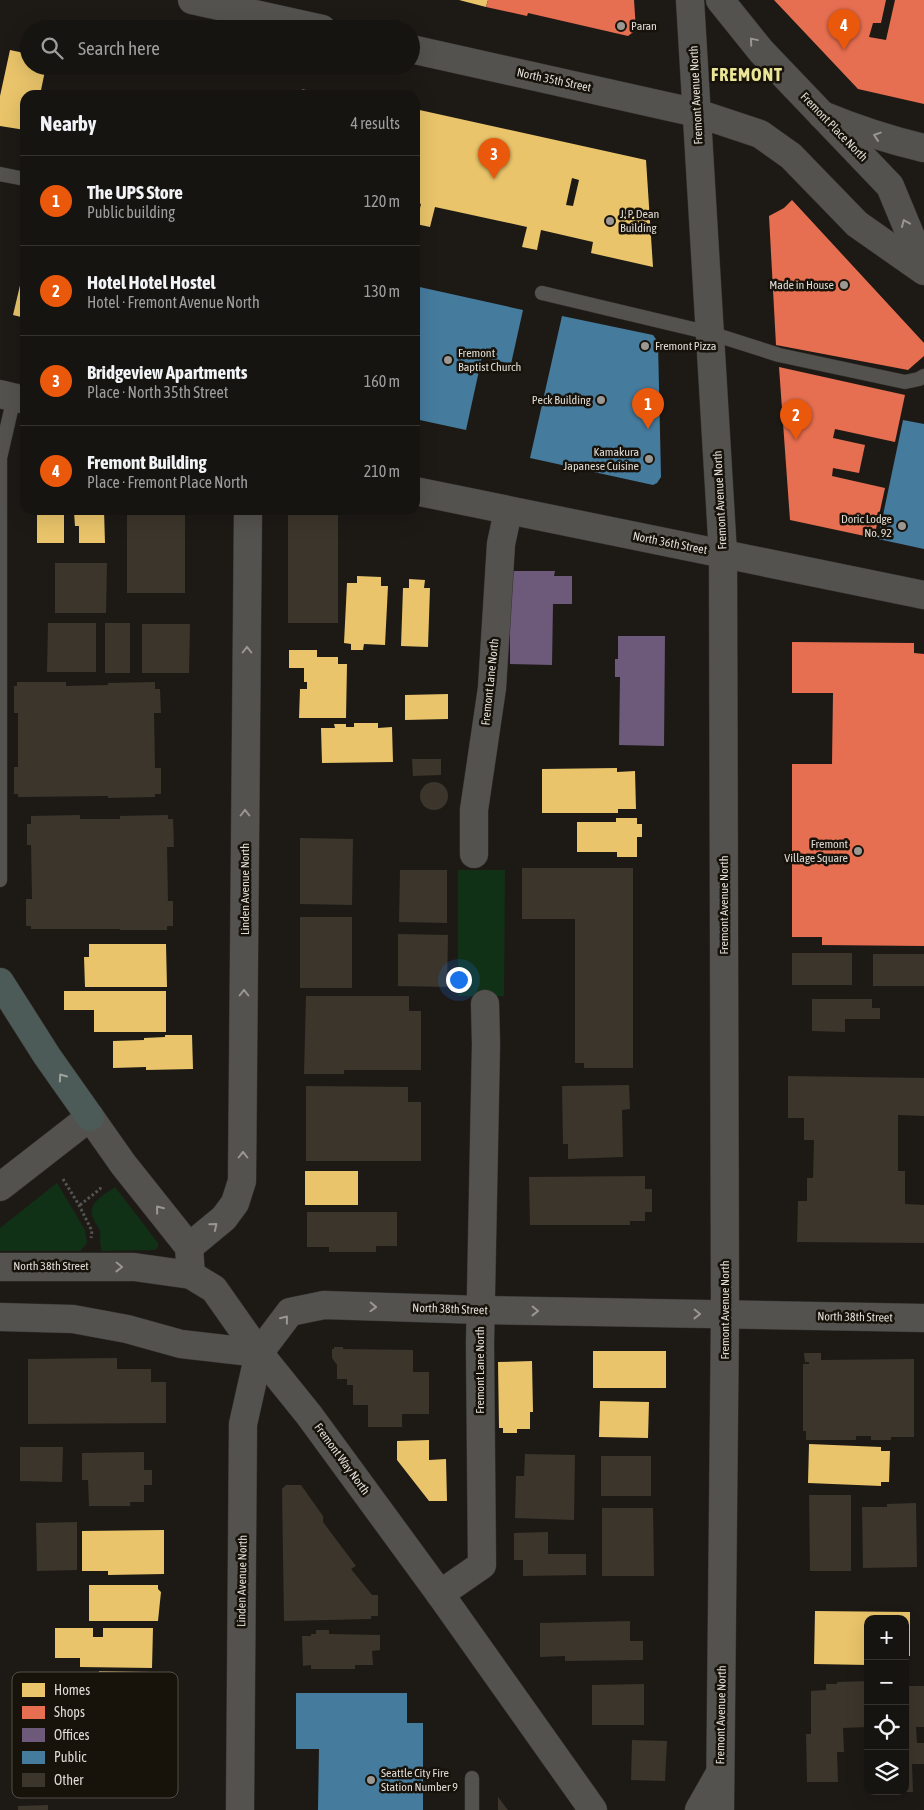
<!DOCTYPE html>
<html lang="en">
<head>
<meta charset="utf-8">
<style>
	body { margin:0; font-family:"Asap Condensed",sans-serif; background:#23211e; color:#f1f3f6 }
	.controls { position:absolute; right:15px; bottom:15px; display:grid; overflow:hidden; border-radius:10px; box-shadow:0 5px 20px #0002 }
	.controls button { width:45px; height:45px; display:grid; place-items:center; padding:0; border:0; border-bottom:1px solid #353330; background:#161410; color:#f1f3f6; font:25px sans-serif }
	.you { position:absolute; left:458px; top:979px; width:18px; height:18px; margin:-12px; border:4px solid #fff; border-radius:50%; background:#1a73e8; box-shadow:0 0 0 8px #1a73e833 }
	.badge { display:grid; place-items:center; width:32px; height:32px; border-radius:50%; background:#ea580c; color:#fff; font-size:16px; font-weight:700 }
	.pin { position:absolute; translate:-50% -41px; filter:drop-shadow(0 1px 2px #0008) }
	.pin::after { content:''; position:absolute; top:26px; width:18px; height:15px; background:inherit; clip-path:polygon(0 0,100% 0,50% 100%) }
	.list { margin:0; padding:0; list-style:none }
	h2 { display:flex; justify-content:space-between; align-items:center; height:65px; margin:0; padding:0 20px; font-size:21px }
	h2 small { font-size:16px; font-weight:400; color:#9e9e9f }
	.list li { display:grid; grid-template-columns:32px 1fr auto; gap:15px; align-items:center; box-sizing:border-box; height:90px; padding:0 20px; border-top:1px solid #353330 }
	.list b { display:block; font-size:19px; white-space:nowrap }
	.list p { margin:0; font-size:16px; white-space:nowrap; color:#9e9e9f }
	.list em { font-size:16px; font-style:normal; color:#9e9e9f }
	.icon { flex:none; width:28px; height:28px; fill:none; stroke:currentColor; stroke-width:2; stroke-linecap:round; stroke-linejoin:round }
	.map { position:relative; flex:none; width:924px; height:1810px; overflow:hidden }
	.search { position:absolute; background:#161410; box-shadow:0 5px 20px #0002; left:20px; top:20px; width:400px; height:55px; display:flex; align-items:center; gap:12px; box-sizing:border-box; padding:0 18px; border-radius:28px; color:#9e9e9f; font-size:19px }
	.panel { position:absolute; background:#161410; box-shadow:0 5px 20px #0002; left:20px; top:90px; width:400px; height:425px; border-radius:15px }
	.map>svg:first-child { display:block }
	.green { fill:#113116 }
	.homes { fill:#e9c46a; fill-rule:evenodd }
	.shops { fill:#e76f51 }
	.offices { fill:#6d597a }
	.public { fill:#457b9d }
	.building { fill:#3b352b }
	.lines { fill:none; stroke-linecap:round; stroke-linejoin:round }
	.lane-casing { stroke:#363431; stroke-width:15 }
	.street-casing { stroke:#363431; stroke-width:29 }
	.secondary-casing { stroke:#363431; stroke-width:29 }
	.highway-casing { stroke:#363431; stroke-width:29 }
	.path { stroke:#555451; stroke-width:3; stroke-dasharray:2.5 2.5; stroke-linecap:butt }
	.lane { stroke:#54524e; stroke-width:14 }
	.street { stroke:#54524e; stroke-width:28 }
	.secondary { stroke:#54524e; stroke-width:28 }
	.highway { stroke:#4c5b57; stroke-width:28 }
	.oneway { stroke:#9a9792 }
	.oneway2 { stroke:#9da29d }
	.poi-dot { fill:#9b9893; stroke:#17120a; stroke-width:2 }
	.labels { text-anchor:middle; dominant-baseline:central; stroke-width:5; stroke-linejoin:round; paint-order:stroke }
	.poi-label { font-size:12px; fill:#dfdcd6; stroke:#17120a; text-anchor:start }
	.street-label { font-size:12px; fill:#dfdcd6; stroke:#17120a }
	.district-label { font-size:18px; font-weight:bold; letter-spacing:1px; fill:#ebe697; stroke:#17120a }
	.key { fill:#17120a; stroke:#534f47; stroke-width:1 }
	.key-label { font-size:14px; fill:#dfdcd6 }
</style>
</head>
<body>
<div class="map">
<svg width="924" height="1810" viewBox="0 0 924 1810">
	<rect width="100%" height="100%" fill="#1d1a16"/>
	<g class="green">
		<path d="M458 870H505L504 996H458Z"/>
		<path d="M57 1183 85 1230 87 1243 80 1251H0V1228Z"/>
		<path d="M115 1187 158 1243V1248L154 1250 102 1251C99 1244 101 1238 100 1231 99 1227 95 1224 94 1220 86 1203 103 1196 115 1187Z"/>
	</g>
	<g class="homes">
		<path d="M459 0H488L486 7Z"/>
		<path d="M10 50 29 54V66H46L40 95H25V130L0 126V96Z"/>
		<path d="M415 109 646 160 653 267 591 253 593 242 541 230 537 250 522 247 527 227 435 207 430 227 416 224 421 204 415 202ZM572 178 579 180 573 206 566 205Z"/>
		<path d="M22 277 25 278V318L13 315Z"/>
		<rect x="37" y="510" width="27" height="33"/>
		<path d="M79 510H104L105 543H79V526H75L74 512H79Z"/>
		<path d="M357 576 381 577V586H388L385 645 364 644 363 650H351V644L344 643 347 583H357Z"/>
		<path d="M409 579 425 580 424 588H430L428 647 401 646 403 588H409Z"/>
		<path d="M289 650H317V657H338V664H347L346 718H299L300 689H307V682H304V668H289Z"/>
		<path d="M448 694V719L405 720V695Z"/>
		<path d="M354 723H378V728L392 727 393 762 322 763 321 728H335L334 724H346V727H354Z"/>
		<path d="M617 768V772L635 771 636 809H618V813H542V769Z"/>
		<path d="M616 818H637V824H642V837H637V857H617V852H577V822H616Z"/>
		<path d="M89 944H166L167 987H85L84 957H89Z"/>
		<path d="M64 991H166V1032H94V1010H64Z"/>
		<path d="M165 1035H192L193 1069 146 1070V1067L113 1068V1041L144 1040V1038L165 1037Z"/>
		<rect x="305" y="1171" width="53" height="34"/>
		<rect x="593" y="1351" width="73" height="37"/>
		<path d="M532 1361 533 1412H530V1429H517V1433H503V1428H499L498 1362Z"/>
		<path d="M600 1401 649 1402 648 1438 599 1437Z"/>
		<path d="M429 1440V1460L446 1459 447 1501H429L397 1460V1441Z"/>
		<path d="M809 1444 881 1447V1451H890L889 1482H881V1486L808 1483Z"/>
		<path d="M164 1530V1574L108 1575V1571H82V1531Z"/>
		<path d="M89 1585H158V1589L161 1592 158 1621H89Z"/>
		<path d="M815 1611 910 1612V1656H905V1619H868V1665L814 1664Z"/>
		<path d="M55 1628H93V1637H103V1628H153L152 1668 80 1667V1658H55Z"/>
		<path d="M99 1671 151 1672V1694H140V1710L98 1709Z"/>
	</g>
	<g class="shops">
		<path d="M488 0H634L636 30 628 36 528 13 527 16 486 7Z"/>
		<path d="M774 0H886L881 23H873L869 37 886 40 895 0H924V104L858 89Z"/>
		<path d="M792 200 924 343V356L908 370 776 345 769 216 784 208Z"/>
		<path d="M779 367 905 395 895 442 835 429 833 438 865 445 859 473 833 468 832 476 885 488 874 538 790 520Z"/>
		<path d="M792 642 914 643V653L924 654V946L822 945V937H792V764H832L833 693H792Z"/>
	</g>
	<g class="offices">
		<path d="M302 89 325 94V95H301Z"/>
		<path d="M510 571H555L554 576H572V604H553L552 665 510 664Z"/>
		<path d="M618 636H665L664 746 619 745 620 677H615V659H618Z"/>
	</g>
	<g class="public">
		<path d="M415 286 523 310 511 364 482 357 466 430 415 419Z"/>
		<path d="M562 316 653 335 658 342 661 477 657 483 653 485 530 458Z"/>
		<path d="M903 420 924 424V549L878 539Z"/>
		<path d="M296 1693H407V1723H423V1810H318L319 1749H296Z"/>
	</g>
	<g class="building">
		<rect x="127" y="510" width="58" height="83"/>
		<path d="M288 510H312L338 515V623H288Z"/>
		<path d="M55 563H107L106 613H55Z"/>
		<path d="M48 623H96V672H47Z"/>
		<rect x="105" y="623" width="25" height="50"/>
		<path d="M142 624H190L189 673H142Z"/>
		<path d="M17 682H66V686L108 685V683L155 682V689H160L161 713H154L155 768H161V794H155V797L108 798V796L18 797V794H14V767H18V713H14V686H17Z"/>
		<path d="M412 759H441V775L413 776Z"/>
		<circle cx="434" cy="796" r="14"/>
		<path d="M80 815V819H120V816L168 815V819H173L174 847H167L168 901H173V926H167V930H120V929H31V926H26V899H32L31 845H27V824H31V816Z"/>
		<path d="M300 838 353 839 352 905 300 904Z"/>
		<path d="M522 868H633V1068H584V1063H575V919H522Z"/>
		<path d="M400 870H447V923L399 922Z"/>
		<rect x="300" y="917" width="52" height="71"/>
		<path d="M398 934 448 935 447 987 398 986Z"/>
		<rect x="792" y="953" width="60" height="32"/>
		<rect x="873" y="954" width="51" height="32"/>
		<path d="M306 996H409V1011H421V1070H344V1074H304Z"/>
		<path d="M812 999H872V1008H880V1019H845V1032L812 1031Z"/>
		<path d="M788 1076 924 1078V1116L898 1115V1171H905V1204L924 1205V1243L797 1242 798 1201H807V1178H813L814 1140H804V1118H788Z"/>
		<path d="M629 1085 630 1109 622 1110 623 1157 568 1159V1144H563L562 1086Z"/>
		<path d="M306 1086 408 1087V1102H421V1161H306Z"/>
		<path d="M645 1176V1189H652V1212H645V1221H630V1225H530L529 1177Z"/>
		<path d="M307 1212H397V1246H376V1252H329V1247H307Z"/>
		<path d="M334 1347H343V1349L413 1350V1372H429V1414H402V1427H368V1405H353V1385H347V1379H337V1365L332 1358V1349H334Z"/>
		<path d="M804 1353H821V1360L914 1359V1437H891V1440H871V1436H856V1440H806V1431H803V1364H809V1362H805Z"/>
		<path d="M117 1358V1369H151V1382H166V1423L28 1424V1359Z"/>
		<path d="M20 1447H63L62 1482 20 1481Z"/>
		<path d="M144 1452V1470H152V1485H144V1502H130V1506H89L88 1480H82V1453Z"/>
		<path d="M525 1454 575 1455 574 1520 515 1518 516 1476H524Z"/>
		<rect x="601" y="1456" width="50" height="40"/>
		<path d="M286 1485H301L323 1516V1522L356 1566 351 1569 372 1595H378V1616H371V1619L284 1621 282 1489Z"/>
		<path d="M809 1495H851V1571H810Z"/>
		<path d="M916 1503 917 1567 863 1568 862 1507H887V1504Z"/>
		<path d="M602 1508H653L654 1576H602Z"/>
		<path d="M77 1522V1570L37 1571 36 1523Z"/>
		<path d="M548 1532V1554H586V1575L523 1576V1560H514V1533Z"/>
		<path d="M630 1621V1641H643V1660L565 1661V1656L540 1657V1623Z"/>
		<path d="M316 1630H329V1634L380 1635V1650L372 1651 373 1665H355V1669H311V1665L303 1666 302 1636H311V1634H316Z"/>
		<path d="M868 1681V1727L843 1728 844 1752H837L838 1782H807L806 1734H811V1691L826 1690V1684H837V1682Z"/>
		<path d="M644 1684V1725H592V1685Z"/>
		<path d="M905 1686H924V1727H916L917 1743H924V1764H912L913 1792H905Z"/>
		<path d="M632 1740 667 1741 665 1781 631 1780Z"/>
		<path d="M498 1797 508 1810H498Z"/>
		<path d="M48 1805V1810H18V1806Z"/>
	</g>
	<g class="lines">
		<g class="lane-casing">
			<g id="lane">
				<path d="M0 174 25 179"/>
				<path d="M542 293 710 333 779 355 905 382 919 379 924 376"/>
				<path d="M0 880V458L14 397"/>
				<path d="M472 1810V1778"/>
			</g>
		</g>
		<g class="street-casing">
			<g id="street">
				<path d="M822 115C856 129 889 140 924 148"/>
				<path d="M0 394 25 400"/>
				<path d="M415 491 924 595"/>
				<path d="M474 854V810L492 688 501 544 508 511"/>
				<path d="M189 1247 224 1218 235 1203 242 1181 248 510"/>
				<path d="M0 1317 73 1319 127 1329 181 1344 259 1353"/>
				<path d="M440 1594 482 1565 480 1344 486 1044 485 1004"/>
				<path d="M240 1810 243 1424 259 1353 290 1312 324 1305 481 1310 924 1318"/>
			</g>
		</g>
		<g class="secondary-casing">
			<g id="secondary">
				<path d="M192 0 322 29"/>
				<path d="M690 0 723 554 725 1315 720 1810"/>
				<path d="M720 0 761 51 890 186 924 268"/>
				<path d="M411 49 697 113 760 134 791 156 857 224 924 271"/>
				<path d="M0 1187 90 1117 123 1164 189 1247 191 1275"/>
				<path d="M0 1267H134L191 1275 214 1289 259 1353 309 1415 440 1594 593 1810"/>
				<path d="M699 1810 720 1773"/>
			</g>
		</g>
		<g class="highway-casing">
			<path id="highway" d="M0 982 47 1056 90 1117"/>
		</g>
		<g class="path">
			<path d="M63 1179 79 1205 92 1231 91 1238"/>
			<path d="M80 1205 100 1189 101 1186"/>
		</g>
		<use href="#lane" class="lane"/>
		<use href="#street" class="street"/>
		<use href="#secondary" class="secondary"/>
		<use href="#highway" class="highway"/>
	</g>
	<defs><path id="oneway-chevron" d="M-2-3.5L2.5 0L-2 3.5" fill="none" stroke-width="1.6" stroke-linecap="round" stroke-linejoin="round" transform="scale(1.25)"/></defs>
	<g class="oneway">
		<use href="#oneway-chevron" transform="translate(753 41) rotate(-130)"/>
		<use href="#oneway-chevron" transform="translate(877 136) rotate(-162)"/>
		<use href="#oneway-chevron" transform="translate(905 223) rotate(-113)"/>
		<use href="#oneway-chevron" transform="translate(247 650) rotate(-90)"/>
		<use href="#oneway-chevron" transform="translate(245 813) rotate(-90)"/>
		<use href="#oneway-chevron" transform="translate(244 993) rotate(-90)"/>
		<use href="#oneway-chevron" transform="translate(243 1155) rotate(-90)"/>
		<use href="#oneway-chevron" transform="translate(159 1209) rotate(-129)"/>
		<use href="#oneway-chevron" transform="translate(214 1226) rotate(-40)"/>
		<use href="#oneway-chevron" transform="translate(119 1267) rotate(1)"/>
		<use href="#oneway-chevron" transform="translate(373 1307) rotate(2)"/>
		<use href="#oneway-chevron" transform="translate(535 1311) rotate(1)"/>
		<use href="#oneway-chevron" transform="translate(697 1314) rotate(1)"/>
		<use href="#oneway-chevron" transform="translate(285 1319) rotate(-52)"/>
	</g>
	<use class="oneway2" href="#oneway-chevron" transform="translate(62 1077) rotate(-125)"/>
	<g class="poi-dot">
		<circle cx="621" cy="26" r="5"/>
		<circle cx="610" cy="221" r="5"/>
		<circle cx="844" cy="285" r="5"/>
		<circle cx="645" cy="346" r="5"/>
		<circle cx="448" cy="360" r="5"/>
		<circle cx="601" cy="400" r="5"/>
		<circle cx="649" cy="459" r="5"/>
		<circle cx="902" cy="526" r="5"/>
		<circle cx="858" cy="851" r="5"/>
		<circle cx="371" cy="1780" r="5"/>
	</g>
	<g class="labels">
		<g class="poi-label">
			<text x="631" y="26">Paran</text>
			<text x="620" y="214">J. P. Dean<tspan x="620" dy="14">Building</tspan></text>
			<text x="834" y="285" text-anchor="end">Made in House</text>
			<text x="655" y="346">Fremont Pizza</text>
			<text x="458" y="353">Fremont<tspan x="458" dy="14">Baptist Church</tspan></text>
			<text x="591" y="400" text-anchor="end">Peck Building</text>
			<text x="639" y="452" text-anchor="end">Kamakura<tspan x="639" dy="14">Japanese Cuisine</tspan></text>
			<text x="892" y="519" text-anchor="end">Doric Lodge<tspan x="892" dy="14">No. 92</tspan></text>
			<text x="848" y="844" text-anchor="end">Fremont<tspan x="848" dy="14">Village Square</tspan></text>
			<text x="381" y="1773">Seattle City Fire<tspan x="381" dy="14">Station Number 9</tspan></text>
		</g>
		<g class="street-label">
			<text transform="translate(554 80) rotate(12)">North 35th Street</text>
			<text transform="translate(696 95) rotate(-93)">Fremont Avenue North</text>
			<text transform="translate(834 127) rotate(46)">Fremont Place North</text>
			<text transform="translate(720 500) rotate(-93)">Fremont Avenue North</text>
			<text transform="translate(670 543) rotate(11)">North 36th Street</text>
			<text transform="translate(490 682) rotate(-84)">Fremont Lane North</text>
			<text transform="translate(245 889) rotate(-90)">Linden Avenue North</text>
			<text transform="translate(724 905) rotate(-90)">Fremont Avenue North</text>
			<text x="51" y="1266">North 38th Street</text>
			<text transform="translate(450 1309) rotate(2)">North 38th Street</text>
			<text transform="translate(725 1310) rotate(-90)">Fremont Avenue North</text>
			<text transform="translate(855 1317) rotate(1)">North 38th Street</text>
			<text transform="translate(480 1370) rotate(-90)">Fremont Lane North</text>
			<text transform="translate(342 1459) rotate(54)">Fremont Way North</text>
			<text transform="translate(242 1581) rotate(-89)">Linden Avenue North</text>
			<text transform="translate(721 1715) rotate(-89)">Fremont Avenue North</text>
		</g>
		<g class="district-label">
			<text x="747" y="74">FREMONT</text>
		</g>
	</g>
	<rect x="12" y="1672" width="166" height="126" rx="8" class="key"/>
	<rect x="22" y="1683" width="23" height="14" fill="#e9c46a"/>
	<rect x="22" y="1706" width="23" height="13" fill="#e76f51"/>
	<rect x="22" y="1728" width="23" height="14" fill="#6d597a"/>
	<rect x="22" y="1751" width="23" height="13" fill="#457b9d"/>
	<rect x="22" y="1773" width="23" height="14" fill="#3b352b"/>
	<g class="key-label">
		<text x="54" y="1695">Homes</text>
		<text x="54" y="1717">Shops</text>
		<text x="54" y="1740">Offices</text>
		<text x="54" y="1762">Public</text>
		<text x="54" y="1785">Other</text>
	</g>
</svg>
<div class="controls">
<button>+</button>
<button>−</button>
<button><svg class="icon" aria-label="locate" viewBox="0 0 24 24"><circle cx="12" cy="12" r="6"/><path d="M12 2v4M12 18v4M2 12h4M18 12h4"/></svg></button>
<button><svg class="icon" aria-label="layers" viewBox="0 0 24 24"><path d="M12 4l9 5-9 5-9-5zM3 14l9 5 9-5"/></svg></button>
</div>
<div class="you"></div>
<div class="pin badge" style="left:648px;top:429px">1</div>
<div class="pin badge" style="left:796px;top:440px">2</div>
<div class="pin badge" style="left:494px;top:179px">3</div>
<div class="pin badge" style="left:844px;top:50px">4</div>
<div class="search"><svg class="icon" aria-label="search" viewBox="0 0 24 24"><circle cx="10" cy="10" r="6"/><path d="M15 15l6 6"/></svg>Search here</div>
<section class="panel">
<h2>Nearby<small>4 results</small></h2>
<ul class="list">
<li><span class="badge">1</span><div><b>The UPS Store</b><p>Public building</p></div><em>120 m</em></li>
<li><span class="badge">2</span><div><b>Hotel Hotel Hostel</b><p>Hotel · Fremont Avenue North</p></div><em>130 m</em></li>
<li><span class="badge">3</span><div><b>Bridgeview Apartments</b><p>Place · North 35th Street</p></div><em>160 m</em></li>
<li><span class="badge">4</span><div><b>Fremont Building</b><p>Place · Fremont Place North</p></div><em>210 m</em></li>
</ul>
</section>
</div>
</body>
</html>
